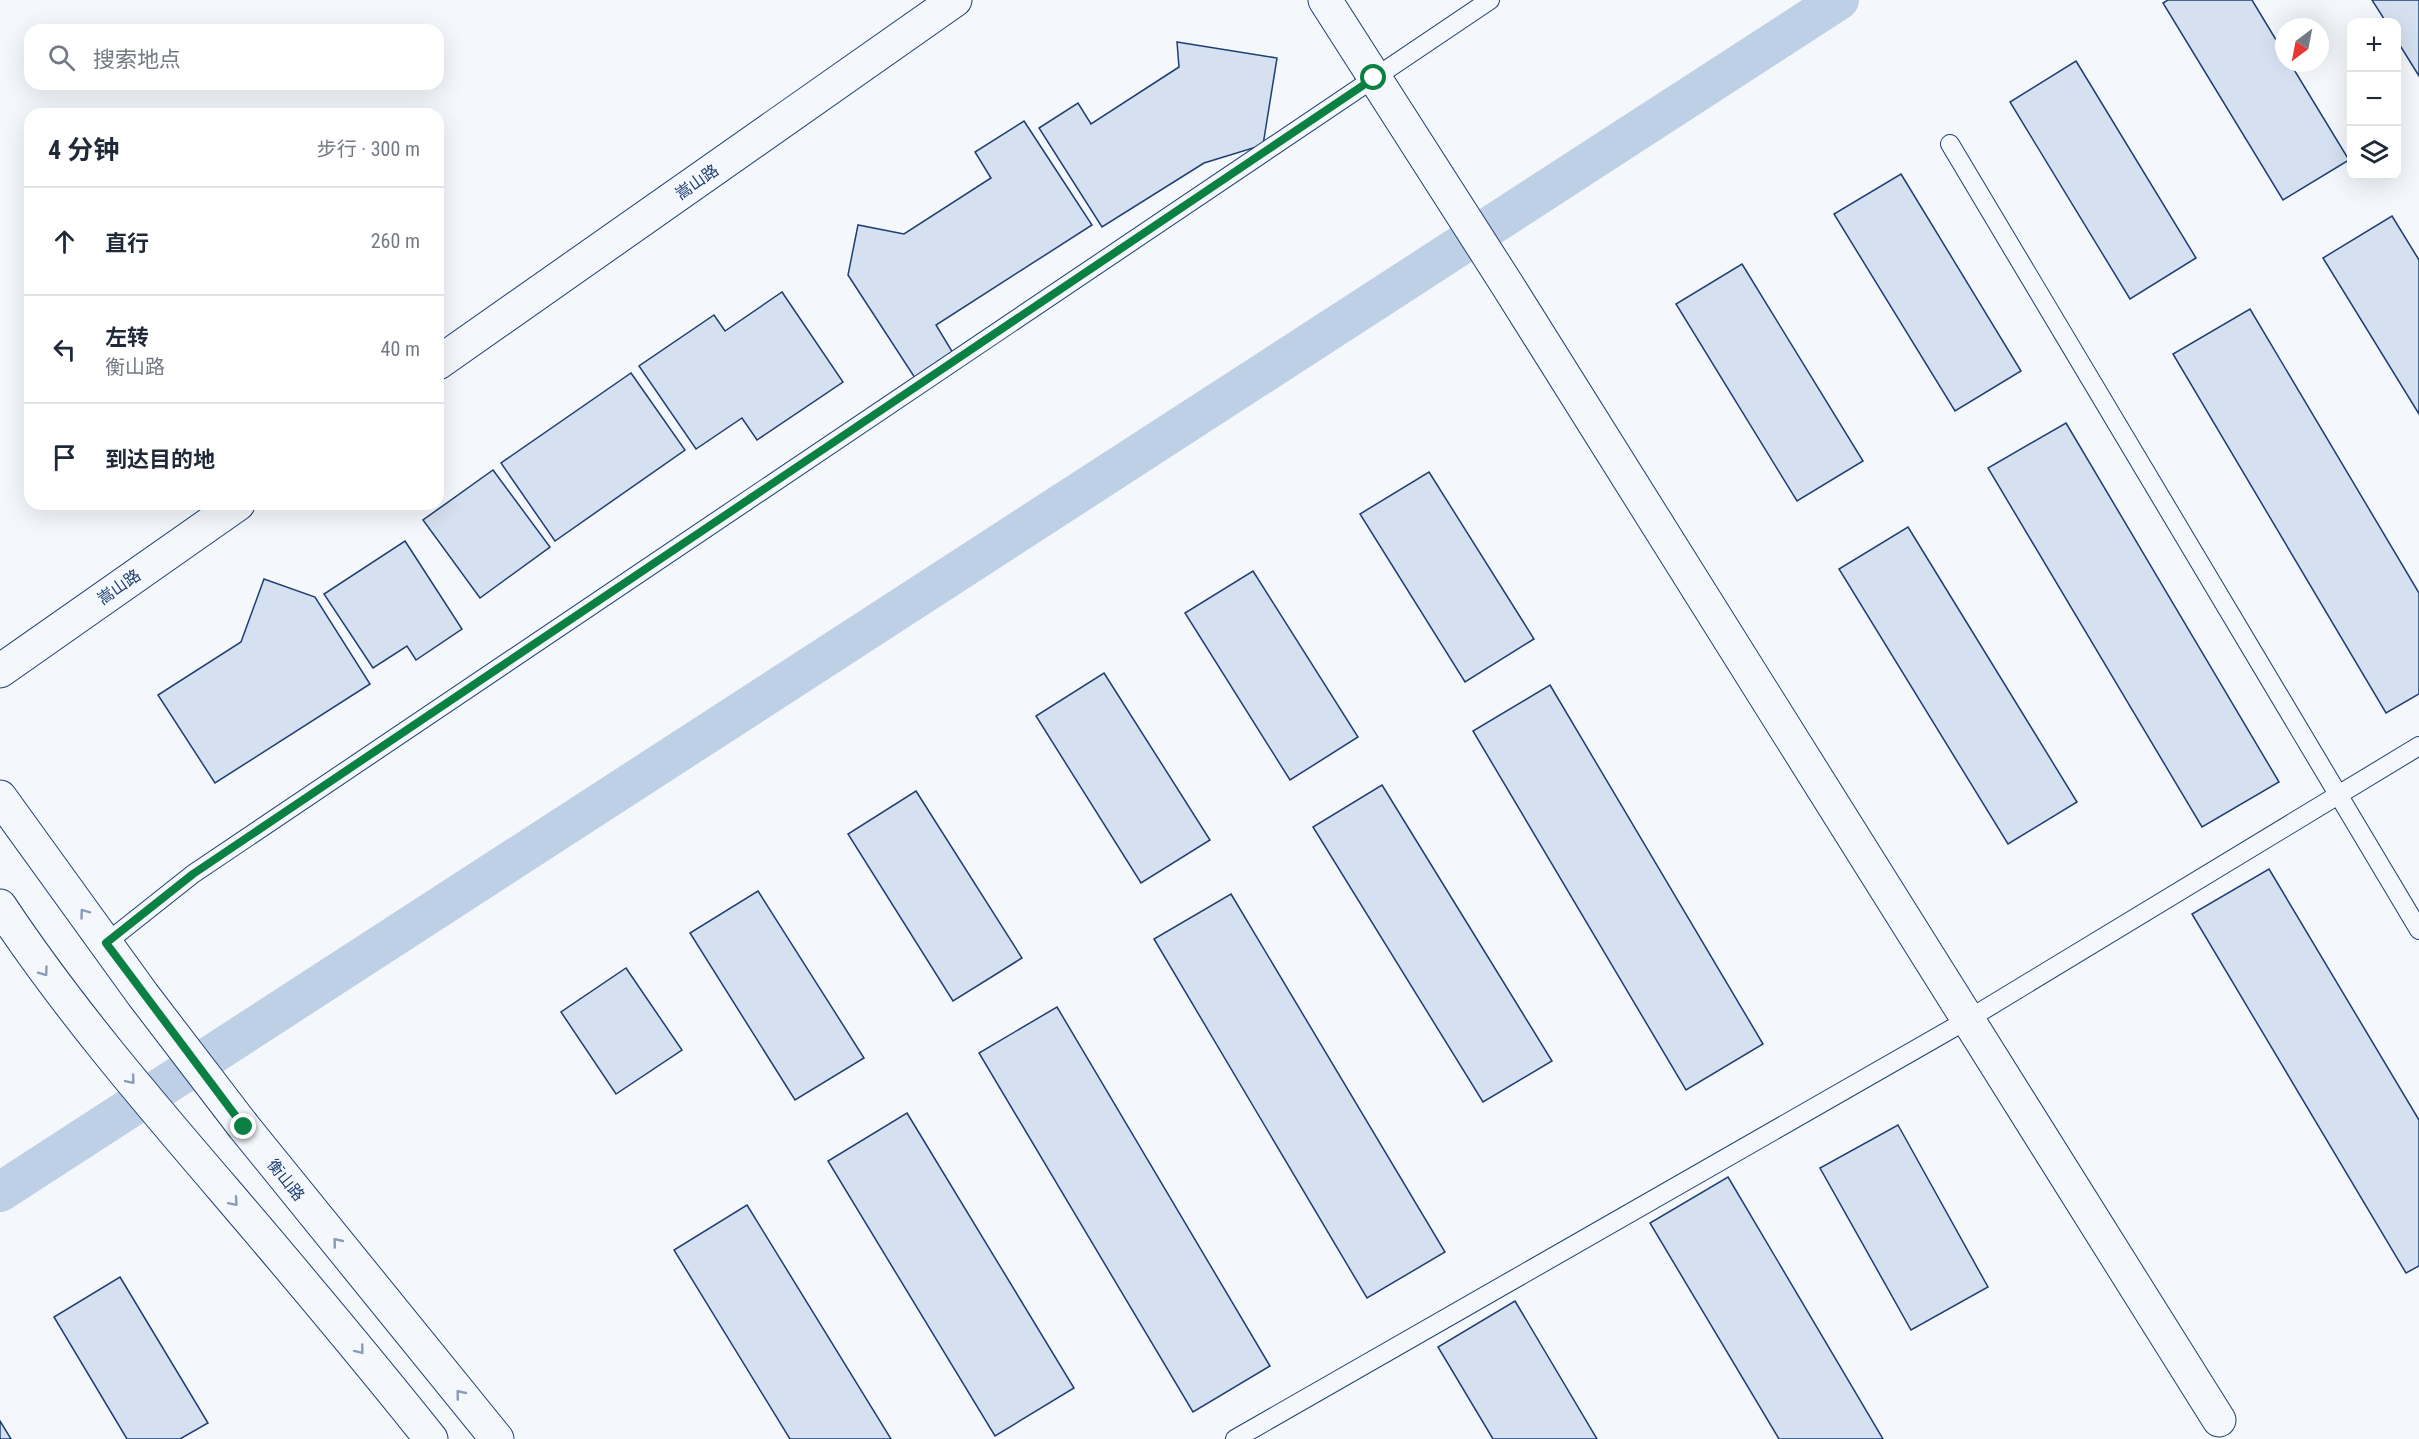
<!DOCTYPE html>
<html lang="zh">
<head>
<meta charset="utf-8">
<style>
	body { margin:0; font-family:"Roboto Condensed","Noto Sans SC",sans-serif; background:#f2f2f3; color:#1f2937 }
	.controls { position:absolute; right:18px; top:18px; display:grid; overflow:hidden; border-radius:12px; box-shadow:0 6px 24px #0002 }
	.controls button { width:54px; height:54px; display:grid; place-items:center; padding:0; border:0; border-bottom:2px solid #e0e1e3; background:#fff; color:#1f2937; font:30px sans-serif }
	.compass { position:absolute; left:2275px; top:18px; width:54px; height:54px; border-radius:50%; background:#fff; box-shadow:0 6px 24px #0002; rotate:212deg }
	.stop { position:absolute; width:18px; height:18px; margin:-14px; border:4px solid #0b8043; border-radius:50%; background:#fff }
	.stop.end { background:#0b8043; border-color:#fff; box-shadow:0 2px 6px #0008 }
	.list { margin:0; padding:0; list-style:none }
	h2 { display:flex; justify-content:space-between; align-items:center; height:78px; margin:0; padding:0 24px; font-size:26px }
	h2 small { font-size:20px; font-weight:400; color:#747a83 }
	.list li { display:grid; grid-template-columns:39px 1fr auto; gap:18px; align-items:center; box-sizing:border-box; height:108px; padding:0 24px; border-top:2px solid #e0e1e3 }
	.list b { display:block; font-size:22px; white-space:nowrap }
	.list p { margin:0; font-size:20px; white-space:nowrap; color:#747a83 }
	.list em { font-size:20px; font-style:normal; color:#747a83 }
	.icon { flex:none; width:33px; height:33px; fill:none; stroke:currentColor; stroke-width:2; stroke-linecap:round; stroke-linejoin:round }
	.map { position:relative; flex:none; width:2419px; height:1439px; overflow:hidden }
	.search { position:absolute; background:#fff; box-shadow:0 6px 24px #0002; left:24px; top:24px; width:420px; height:66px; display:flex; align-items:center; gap:15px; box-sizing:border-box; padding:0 21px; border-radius:18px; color:#747a83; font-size:22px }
	.panel { position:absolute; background:#fff; box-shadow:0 6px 24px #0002; left:24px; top:108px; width:420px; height:402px; border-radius:18px }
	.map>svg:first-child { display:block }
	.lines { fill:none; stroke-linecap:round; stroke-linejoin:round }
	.canal { stroke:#bed0e5; stroke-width:40 }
	.building { fill:#d5e0f0; stroke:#1d3f73; stroke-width:1.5 }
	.service-casing { stroke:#1d3f73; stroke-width:20 }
	.minor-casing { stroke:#1d3f73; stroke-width:35 }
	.tertiary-casing { stroke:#1d3f73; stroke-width:35 }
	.service { stroke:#f4f7fb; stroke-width:18 }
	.minor { stroke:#f4f7fb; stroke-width:33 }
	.tertiary { stroke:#f4f7fb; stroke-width:33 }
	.oneway { stroke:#889bb7 }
	.route { stroke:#0b8043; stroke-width:8 }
	.labels { text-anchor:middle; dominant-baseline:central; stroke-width:4.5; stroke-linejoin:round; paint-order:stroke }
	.street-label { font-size:16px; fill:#1d3f73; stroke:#f4f7fb }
</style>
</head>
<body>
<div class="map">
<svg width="2419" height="1439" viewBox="0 0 2419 1439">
	<rect width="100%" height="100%" fill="#f4f7fb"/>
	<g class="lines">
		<path class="canal" d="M0 1192 1839 0"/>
	</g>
	<g class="building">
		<path d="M2168 0H2252L2284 53V63H2290L2349 160 2283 200 2163 3Z"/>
		<path d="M2372 0H2419V76L2396 39V22H2386Z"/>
		<path d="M1177 42 1277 58 1263 145 1204 163 1102 227 1039 128 1078 103 1091 124 1179 67Z"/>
		<path d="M2076 61 2196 258 2130 299 2010 102Z"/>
		<path d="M1024 121 1092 225 936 325 953 353 915 378 848 275 858 225 904 234 991 178 975 152Z"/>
		<path d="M1901 174 2021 371 1955 411 1834 214Z"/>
		<path d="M2392 216 2419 260V414L2323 258Z"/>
		<path d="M1742 264 1863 461 1797 501 1676 304Z"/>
		<path d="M782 292 843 382 757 440 742 418 696 449 639 366 714 315 725 331Z"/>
		<path d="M2250 309 2419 593V694L2386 713 2173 354Z"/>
		<path d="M631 373 685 450 555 541 501 463Z"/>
		<path d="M2066 423 2279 782 2202 827 1988 468Z"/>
		<path d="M493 470 550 547 480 598 423 520Z"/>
		<path d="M1429 472 1534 639 1465 682 1360 514Z"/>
		<path d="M1908 527 2077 802 2008 844 1839 569Z"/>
		<path d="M405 541 462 629 416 660 407 646 373 668 324 594Z"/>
		<path d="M1253 571 1358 737 1290 780 1185 613Z"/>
		<path d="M264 579 315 597 370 684 215 783 158 695 241 642Z"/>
		<path d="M1104 673 1210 840 1141 883 1036 716Z"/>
		<path d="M1550 685 1763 1044 1686 1090 1473 731Z"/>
		<path d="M1382 785 1552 1061 1483 1102 1313 827Z"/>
		<path d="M916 791 1022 958 953 1001 848 834Z"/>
		<path d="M2269 869 2419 1120V1266L2406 1273 2192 914Z"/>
		<path d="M758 891 864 1058 795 1100 690 933Z"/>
		<path d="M1231 894 1445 1252 1367 1298 1154 939Z"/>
		<path d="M626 968 682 1050 616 1094 561 1012Z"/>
		<path d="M1057 1007 1270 1366 1193 1412 979 1053Z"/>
		<path d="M907 1113 1074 1388 995 1436 828 1161Z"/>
		<path d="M1898 1125 1988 1287 1911 1330 1820 1168Z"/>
		<path d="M1728 1177 1883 1439H1779L1650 1223Z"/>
		<path d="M747 1205 891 1439H790L674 1250Z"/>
		<path d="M120 1277 208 1423 180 1439H127L54 1317Z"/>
		<path d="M1515 1301 1597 1439H1493L1438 1347Z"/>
		<path d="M0 1421 11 1439H0Z"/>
	</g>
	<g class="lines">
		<g class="service-casing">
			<g id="service">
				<path d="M1950 144 2419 930"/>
				<path d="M106 943 193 874 1490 0"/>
				<path d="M1235 1439 1967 1020 2419 746"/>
			</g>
		</g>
		<g class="minor-casing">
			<path id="minor" d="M1325 0 1508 286 2219 1420"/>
		</g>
		<g class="tertiary-casing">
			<g id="tertiary">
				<path d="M438 363 955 0"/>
				<path d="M0 671 238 504"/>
				<path d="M0 797 143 995 244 1127 497 1439"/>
				<path d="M0 906C67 1007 146 1099 225 1191 295 1273 364 1355 431 1439"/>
			</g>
		</g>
		<use href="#service" class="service"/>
		<use href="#minor" class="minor"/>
		<use href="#tertiary" class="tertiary"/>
	</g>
	<defs><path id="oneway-chevron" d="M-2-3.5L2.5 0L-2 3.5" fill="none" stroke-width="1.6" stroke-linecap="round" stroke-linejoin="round" transform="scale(1.5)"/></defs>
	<g class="oneway">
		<use href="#oneway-chevron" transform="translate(84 913) rotate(-126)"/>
		<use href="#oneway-chevron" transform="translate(44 972) rotate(54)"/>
		<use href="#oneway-chevron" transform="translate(131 1080) rotate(50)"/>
		<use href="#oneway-chevron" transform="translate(234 1202) rotate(49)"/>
		<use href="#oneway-chevron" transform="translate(337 1242) rotate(-129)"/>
		<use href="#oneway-chevron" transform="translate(360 1350) rotate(52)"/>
		<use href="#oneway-chevron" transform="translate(460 1394) rotate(-129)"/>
	</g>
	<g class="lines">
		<path class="route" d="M244 1127 106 943 193 874 1374 78"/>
	</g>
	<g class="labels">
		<g class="street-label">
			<text transform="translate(697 182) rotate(-35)">嵩山路</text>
			<text transform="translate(119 587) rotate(-35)">嵩山路</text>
			<text transform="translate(286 1180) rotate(51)">衡山路</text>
		</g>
	</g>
</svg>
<div class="controls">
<button>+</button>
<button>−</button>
<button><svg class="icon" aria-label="layers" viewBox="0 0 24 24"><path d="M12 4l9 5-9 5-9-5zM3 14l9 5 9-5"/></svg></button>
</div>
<svg class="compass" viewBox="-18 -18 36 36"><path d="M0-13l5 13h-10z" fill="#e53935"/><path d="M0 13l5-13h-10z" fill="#747a83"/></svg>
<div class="stop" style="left:1374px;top:78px"></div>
<div class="stop end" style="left:244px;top:1127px"></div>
<div class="search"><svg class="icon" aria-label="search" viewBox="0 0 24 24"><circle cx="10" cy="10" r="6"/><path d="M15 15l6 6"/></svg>搜索地点</div>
<section class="panel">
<h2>4 分钟<small>步行 · 300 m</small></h2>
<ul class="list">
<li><svg class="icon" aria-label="ahead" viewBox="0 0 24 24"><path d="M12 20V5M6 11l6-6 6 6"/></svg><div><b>直行</b></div><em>260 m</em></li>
<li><svg class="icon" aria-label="left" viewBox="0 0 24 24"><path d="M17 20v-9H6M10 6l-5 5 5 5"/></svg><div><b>左转</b><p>衡山路</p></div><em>40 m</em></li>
<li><svg class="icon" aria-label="arrive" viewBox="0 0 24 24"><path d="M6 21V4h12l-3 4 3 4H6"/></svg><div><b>到达目的地</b></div></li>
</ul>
</section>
</div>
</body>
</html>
